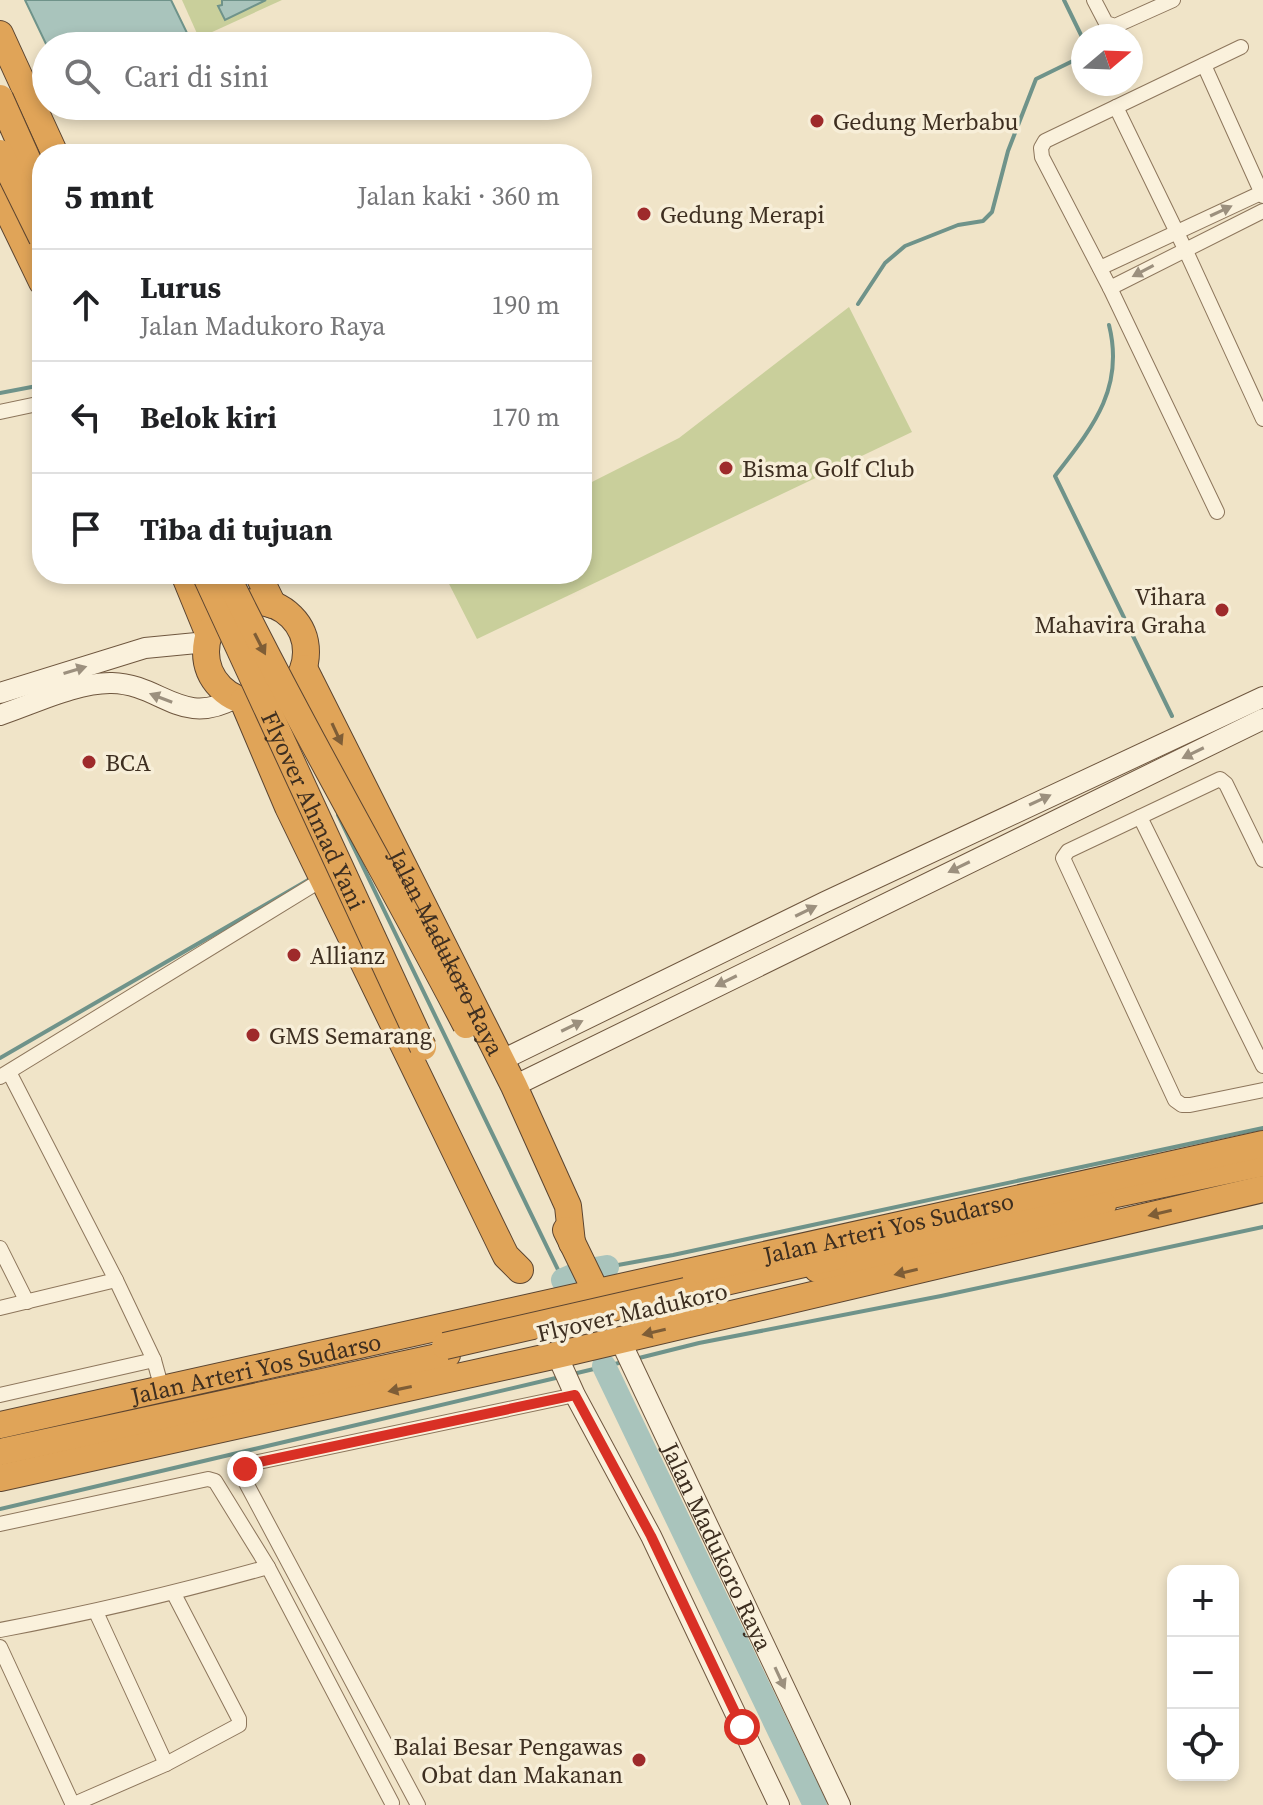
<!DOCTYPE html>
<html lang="id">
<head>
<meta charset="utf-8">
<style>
	body { margin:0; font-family:"Source Serif 4",serif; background:#f2f2f2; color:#202124 }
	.controls { position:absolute; right:24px; bottom:24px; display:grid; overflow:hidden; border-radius:16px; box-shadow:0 4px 12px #0003 }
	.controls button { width:72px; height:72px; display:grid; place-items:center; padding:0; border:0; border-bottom:2px solid #e0e0e0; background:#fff; color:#202124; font:40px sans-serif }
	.compass { position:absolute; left:1071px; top:24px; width:72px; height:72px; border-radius:50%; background:#fff; box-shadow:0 4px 12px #0003; rotate:71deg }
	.stop { position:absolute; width:24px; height:24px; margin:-18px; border:6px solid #d93025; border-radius:50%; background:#fff }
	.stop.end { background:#d93025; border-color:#fff; box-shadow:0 2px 8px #0008 }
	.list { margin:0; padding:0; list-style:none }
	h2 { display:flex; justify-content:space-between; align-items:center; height:104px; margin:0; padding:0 32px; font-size:34px }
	h2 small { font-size:26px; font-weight:400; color:#757577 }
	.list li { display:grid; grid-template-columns:52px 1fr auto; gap:24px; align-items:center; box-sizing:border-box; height:112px; padding:0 32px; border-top:2px solid #e0e0e0 }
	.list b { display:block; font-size:30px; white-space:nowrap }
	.list p { margin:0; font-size:26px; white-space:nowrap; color:#757577 }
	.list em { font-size:26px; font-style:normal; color:#757577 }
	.icon { flex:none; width:44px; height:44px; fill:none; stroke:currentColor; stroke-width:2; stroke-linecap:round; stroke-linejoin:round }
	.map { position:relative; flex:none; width:1263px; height:1805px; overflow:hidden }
	.search { position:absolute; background:#fff; box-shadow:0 4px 12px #0003; left:32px; top:32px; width:560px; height:88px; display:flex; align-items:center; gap:20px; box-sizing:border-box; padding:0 28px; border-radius:44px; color:#757577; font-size:30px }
	.panel { position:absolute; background:#fff; box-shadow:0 4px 12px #0003; left:32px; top:144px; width:560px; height:440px; border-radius:32px }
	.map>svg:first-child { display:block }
	.green { fill:#c9cf9b }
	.water { fill:#a9c4bc; stroke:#6f938a; stroke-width:2 }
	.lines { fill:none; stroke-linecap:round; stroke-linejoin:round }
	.stream { stroke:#6f938a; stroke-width:4 }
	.river { stroke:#a9c4bc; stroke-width:24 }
	.street-casing { stroke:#8d765c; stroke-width:16 }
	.secondary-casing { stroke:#6f573f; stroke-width:22 }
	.highway-casing { stroke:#5b4430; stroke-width:28 }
	.street { stroke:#faf1dc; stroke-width:14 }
	.secondary { stroke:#faf1dc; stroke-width:20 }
	.highway { stroke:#e0a458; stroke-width:26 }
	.highway-bridge-casing { stroke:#5b4430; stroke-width:28; stroke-linecap:butt }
	.highway-bridge { stroke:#e0a458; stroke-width:26 }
	.oneway { fill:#9c907e }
	.oneway2 { fill:#7e5d36 }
	.route { stroke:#d93025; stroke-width:10 }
	.poi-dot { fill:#9e2a2b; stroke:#f7eed8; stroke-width:3 }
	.labels { text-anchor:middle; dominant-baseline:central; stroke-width:7; stroke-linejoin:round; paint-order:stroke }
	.poi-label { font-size:24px; fill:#3d2e20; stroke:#f7eed8; text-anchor:start }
	.street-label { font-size:24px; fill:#3d2e20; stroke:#f7eed8 }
</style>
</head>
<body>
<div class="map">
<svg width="1263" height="1805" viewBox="0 0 1263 1805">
	<rect width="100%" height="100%" fill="#f0e4c8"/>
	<g class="green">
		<path d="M182 0H282L199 38Z"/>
		<path d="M849 307 912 432 477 639 444 574H582V487L679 438Z"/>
	</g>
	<g class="water">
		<path d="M25 0H171L189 37 170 46H47Z"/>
		<path d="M222 0H266L225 20 218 6 222 5Z"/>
	</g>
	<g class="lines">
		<g class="stream">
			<path d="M1064 0 1083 39"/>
			<path d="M858 304 885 263 905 246 958 225 983 221 992 212 1008 151 1036 79 1083 56"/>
			<path d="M1109 325C1125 389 1092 428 1055 476L1172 716"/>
			<path d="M0 393 42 385"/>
			<path d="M338 815 563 1280"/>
			<path d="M0 1058 310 879"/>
			<path d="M607 1267 673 1255 1263 1128"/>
			<path d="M635 1359 699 1343 941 1296 1263 1227"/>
			<path d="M573 1374 623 1362"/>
			<path d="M0 1509 560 1377"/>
		</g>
		<g class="river">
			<path d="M563 1280 584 1271 607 1267"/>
			<path d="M604 1366 815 1805"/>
		</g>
		<g class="street-casing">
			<g id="street">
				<path d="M1094 0 1106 23 1115 26 1173 0"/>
				<path d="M1204 65 1263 196"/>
				<path d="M1116 107 1185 249 1263 419"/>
				<path d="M1100 268 1263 192"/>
				<path d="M1110 288 1263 211"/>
				<path d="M0 412 42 403"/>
				<path d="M1217 512 1110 288 1042 157 1041 148 1045 141 1241 47"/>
				<path d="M1140 817 1263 1066"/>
				<path d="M1263 860 1226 784 1220 779 1068 851 1063 858 1175 1100 1182 1105H1190L1263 1090"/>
				<path d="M9 1072 116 1280 154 1360 162 1389"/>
				<path d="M0 1077 323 879"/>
				<path d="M0 1248 27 1302"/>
				<path d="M0 1308 116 1280"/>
				<path d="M0 1395 154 1360"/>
				<path d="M0 1524 208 1479 215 1481 268 1567 392 1803"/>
				<path d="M96 1612 166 1764"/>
				<path d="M0 1630C91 1613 179 1592 268 1567"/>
				<path d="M0 1647 73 1805"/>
				<path d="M72 1805 166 1764 239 1725V1719L174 1594"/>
				<path d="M418 1805 245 1481V1471L254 1463 575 1395"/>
			</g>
		</g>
		<g class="secondary-casing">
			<g id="secondary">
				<path d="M0 693 145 648 207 642"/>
				<path d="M0 715C33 704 78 682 112 683 161 684 182 728 235 698"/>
				<path d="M502 1060 825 902 1263 697"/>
				<path d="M514 1086 1263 719"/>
				<path id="s1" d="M620 1340 840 1805"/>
				<path d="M557 1355 575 1395 651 1536 779 1805"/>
			</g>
		</g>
		<g class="highway-casing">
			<g id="highway">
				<path d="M0 34 55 154"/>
				<path d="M0 195 42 282"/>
				<path d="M184 574 209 635"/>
				<path d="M258 574 273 605"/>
				<circle cx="256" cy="652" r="50"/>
				<path id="s2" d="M304 668 514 1086 568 1206 572 1243"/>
				<path d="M243 701 288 807 502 1248 506 1256 520 1270"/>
				<path d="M1083 1201 1263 1163"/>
				<path d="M566 1230 603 1306"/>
				<path d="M817 1269 1103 1205"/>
				<path d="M686 1291 834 1257"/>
				<path id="s3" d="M0 1425 1263 1144"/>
				<path d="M0 1452 447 1355"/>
				<path d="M0 1478 557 1355 1263 1189"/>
			</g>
		</g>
		<use href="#street" class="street"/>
		<use href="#secondary" class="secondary"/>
		<use href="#highway" class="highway"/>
		<g class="highway-bridge-casing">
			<g id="highway-bridge">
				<path d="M0 98 42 192"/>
				<path d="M0 153 42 238"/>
				<path id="s4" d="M205 574 423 1047"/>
				<path d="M226 574C301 727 387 874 466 1025"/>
				<path d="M445 1346 686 1291"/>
			</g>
		</g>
		<use href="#highway-bridge" class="highway-bridge"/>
	</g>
	<defs><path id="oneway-solid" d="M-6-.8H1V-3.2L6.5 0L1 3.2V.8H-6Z" transform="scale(2)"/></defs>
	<g class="oneway">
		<use href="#oneway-solid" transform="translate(1221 211) rotate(-25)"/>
		<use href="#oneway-solid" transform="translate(1143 271) rotate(152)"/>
		<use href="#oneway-solid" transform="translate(75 670) rotate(-17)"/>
		<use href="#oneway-solid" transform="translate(161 698) rotate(-159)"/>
		<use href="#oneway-solid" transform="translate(1193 753) rotate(154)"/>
		<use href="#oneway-solid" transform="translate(1040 800) rotate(-25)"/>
		<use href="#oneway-solid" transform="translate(959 867) rotate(154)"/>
		<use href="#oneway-solid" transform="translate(806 911) rotate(-26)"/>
		<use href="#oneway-solid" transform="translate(726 981) rotate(154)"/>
		<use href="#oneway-solid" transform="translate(572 1026) rotate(-26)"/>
		<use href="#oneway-solid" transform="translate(780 1678) rotate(65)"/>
	</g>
	<g class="oneway2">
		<use href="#oneway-solid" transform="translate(260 644) rotate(63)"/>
		<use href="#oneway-solid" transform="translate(337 734) rotate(65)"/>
		<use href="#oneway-solid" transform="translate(1160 1213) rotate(167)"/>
		<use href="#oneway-solid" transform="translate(906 1272) rotate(167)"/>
		<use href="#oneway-solid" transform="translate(654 1332) rotate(167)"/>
		<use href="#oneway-solid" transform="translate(400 1389) rotate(168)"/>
	</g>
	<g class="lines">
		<path class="route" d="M245 1469 254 1463 575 1395 651 1536 742 1727"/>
	</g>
	<g class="poi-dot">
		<circle cx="817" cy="121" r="8"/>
		<circle cx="644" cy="214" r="8"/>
		<circle cx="726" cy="468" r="8"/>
		<circle cx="1222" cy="610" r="8"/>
		<circle cx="89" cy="762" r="8"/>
		<circle cx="294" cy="955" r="8"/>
		<circle cx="253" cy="1035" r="8"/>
		<circle cx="639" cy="1760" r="8"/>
	</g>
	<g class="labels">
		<g class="poi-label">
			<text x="833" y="121">Gedung Merbabu</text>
			<text x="660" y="214">Gedung Merapi</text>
			<text x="742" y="468">Bisma Golf Club</text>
			<text x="1206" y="596" text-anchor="end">Vihara<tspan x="1206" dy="28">Mahavira Graha</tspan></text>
			<text x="105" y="762">BCA</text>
			<text x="310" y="955">Allianz</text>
			<text x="269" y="1035">GMS Semarang</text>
			<text x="623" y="1746" text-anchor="end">Balai Besar Pengawas<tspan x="623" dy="28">Obat dan Makanan</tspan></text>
		</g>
		<g class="street-label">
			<text stroke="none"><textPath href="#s4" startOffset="260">Flyover Ahmad Yani</textPath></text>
			<text stroke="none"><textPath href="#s2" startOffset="318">Jalan Madukoro Raya</textPath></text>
			<text stroke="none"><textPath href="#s3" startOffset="910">Jalan Arteri Yos Sudarso</textPath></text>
			<text transform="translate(632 1312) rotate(-13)">Flyover Madukoro</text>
			<text stroke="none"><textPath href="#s3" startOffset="262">Jalan Arteri Yos Sudarso</textPath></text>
			<text stroke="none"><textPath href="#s1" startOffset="228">Jalan Madukoro Raya</textPath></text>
		</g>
	</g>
</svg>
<div class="controls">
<button>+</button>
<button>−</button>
<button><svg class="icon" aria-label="locate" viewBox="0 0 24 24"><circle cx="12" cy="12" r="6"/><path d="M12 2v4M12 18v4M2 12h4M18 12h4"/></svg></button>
</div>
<svg class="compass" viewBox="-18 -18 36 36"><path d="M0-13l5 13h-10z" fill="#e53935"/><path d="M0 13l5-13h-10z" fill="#757577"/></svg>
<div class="stop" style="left:742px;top:1727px"></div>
<div class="stop end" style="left:245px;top:1469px"></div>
<div class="search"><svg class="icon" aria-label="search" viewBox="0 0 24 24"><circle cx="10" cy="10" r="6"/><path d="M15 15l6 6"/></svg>Cari di sini</div>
<section class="panel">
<h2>5 mnt<small>Jalan kaki · 360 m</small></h2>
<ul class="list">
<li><svg class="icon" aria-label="ahead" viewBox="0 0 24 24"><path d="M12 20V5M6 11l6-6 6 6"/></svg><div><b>Lurus</b><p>Jalan Madukoro Raya</p></div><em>190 m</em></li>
<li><svg class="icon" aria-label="left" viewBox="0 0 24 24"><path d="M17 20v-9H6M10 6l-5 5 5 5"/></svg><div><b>Belok kiri</b></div><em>170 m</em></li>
<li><svg class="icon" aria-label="arrive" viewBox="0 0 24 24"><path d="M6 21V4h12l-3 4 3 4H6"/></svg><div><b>Tiba di tujuan</b></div></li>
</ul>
</section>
</div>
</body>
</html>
